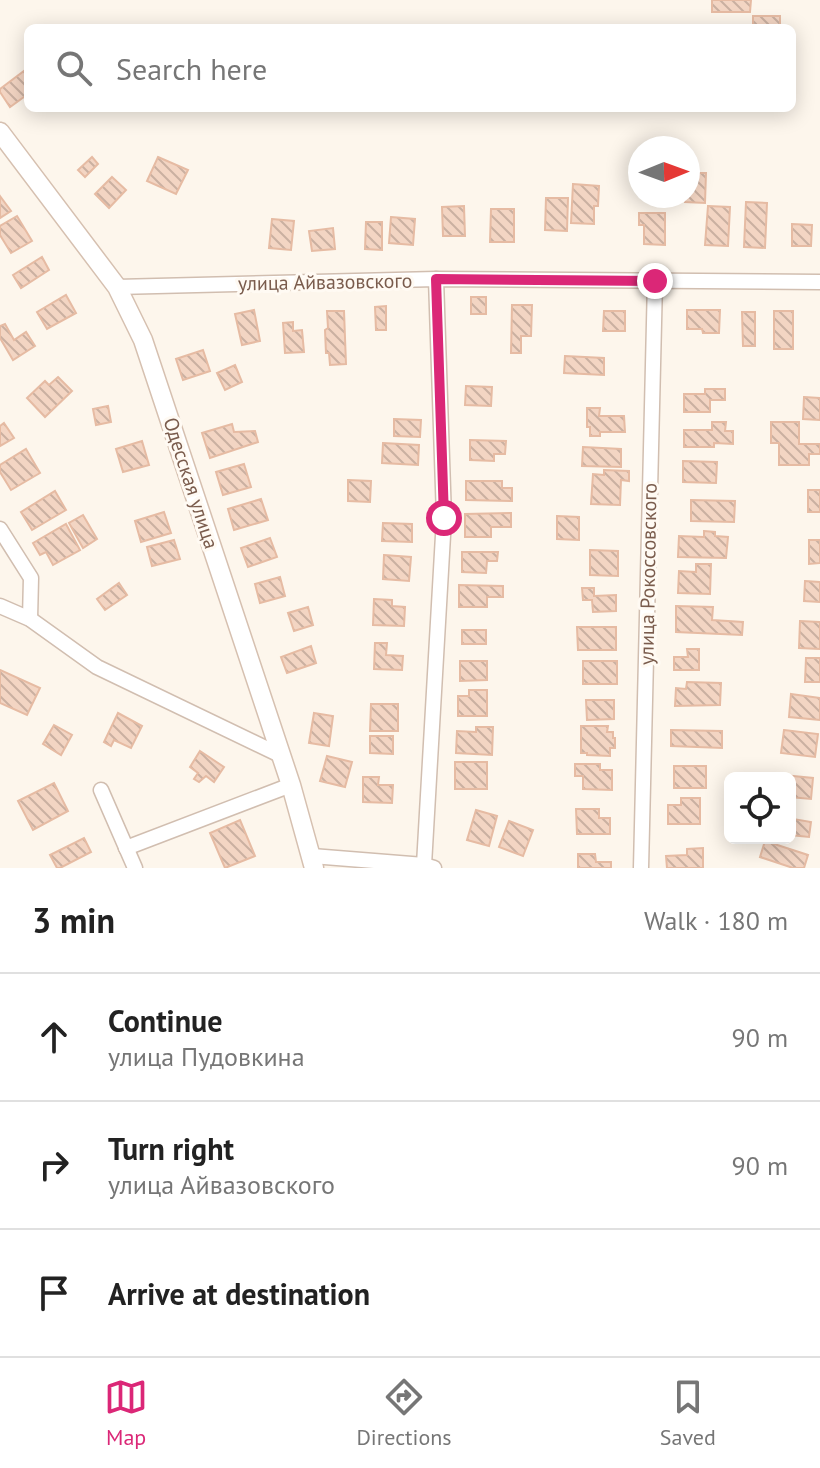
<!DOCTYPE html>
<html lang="en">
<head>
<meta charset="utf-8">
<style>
	body { margin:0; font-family:"PT Sans",sans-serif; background:#f2f2f2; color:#222 }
	.controls { position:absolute; right:24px; bottom:24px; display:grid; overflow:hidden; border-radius:12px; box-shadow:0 4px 20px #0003 }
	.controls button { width:72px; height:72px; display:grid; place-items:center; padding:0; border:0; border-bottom:2px solid #e0e0e0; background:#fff; color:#222; font:40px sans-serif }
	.compass { position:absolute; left:628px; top:136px; width:72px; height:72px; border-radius:50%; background:#fff; box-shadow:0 4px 20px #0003; rotate:89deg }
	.stop { position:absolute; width:24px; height:24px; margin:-18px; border:6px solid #db2777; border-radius:50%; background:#fff }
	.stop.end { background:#db2777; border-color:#fff; box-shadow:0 2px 8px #0008 }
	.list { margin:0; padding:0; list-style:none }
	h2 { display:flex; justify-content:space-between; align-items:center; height:104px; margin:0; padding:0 32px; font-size:34px }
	h2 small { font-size:26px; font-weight:400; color:#767676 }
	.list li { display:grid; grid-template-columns:52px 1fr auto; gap:24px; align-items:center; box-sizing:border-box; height:128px; padding:0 32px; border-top:2px solid #e0e0e0 }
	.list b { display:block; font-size:30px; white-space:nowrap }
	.list p { margin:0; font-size:26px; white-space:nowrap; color:#767676 }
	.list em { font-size:26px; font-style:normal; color:#767676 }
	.icon { flex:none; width:44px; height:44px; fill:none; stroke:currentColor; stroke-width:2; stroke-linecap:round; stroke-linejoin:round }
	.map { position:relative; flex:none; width:820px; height:868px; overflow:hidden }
	.search { position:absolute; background:#fff; box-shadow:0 4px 20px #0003; left:24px; right:24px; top:24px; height:88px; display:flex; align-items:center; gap:20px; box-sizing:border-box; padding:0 28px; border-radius:12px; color:#767676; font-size:30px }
	.sheet { height:488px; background:#fff }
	nav { display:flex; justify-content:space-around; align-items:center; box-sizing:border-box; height:112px; border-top:2px solid #e0e0e0; background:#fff; font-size:22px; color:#767676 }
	nav a { display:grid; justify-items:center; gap:4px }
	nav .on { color:#db2777 }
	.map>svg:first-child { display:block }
	.building { fill:url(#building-back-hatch); stroke:#e6bba3; stroke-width:2 }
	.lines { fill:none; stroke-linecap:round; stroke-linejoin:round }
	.street-casing { stroke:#d1beb0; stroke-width:17 }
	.secondary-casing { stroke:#d6c0b0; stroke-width:21 }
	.street { stroke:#fff; stroke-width:14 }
	.secondary { stroke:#fff; stroke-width:18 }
	.route { stroke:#db2777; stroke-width:10 }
	.labels { text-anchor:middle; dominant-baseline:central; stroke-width:6; stroke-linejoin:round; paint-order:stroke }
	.street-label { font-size:20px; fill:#7a5c4d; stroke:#fffaf3 }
</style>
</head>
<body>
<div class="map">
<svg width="820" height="868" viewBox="0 0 820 868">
	<defs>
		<pattern id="building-back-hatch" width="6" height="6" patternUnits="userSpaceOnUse" patternTransform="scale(2)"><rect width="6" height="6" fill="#f3d5c3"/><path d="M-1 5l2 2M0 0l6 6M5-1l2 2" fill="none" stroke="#cab0a1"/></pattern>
	</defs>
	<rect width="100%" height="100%" fill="#fdf6ec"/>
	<g class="building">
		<path d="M712 0H751L750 12H712Z"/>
		<rect x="753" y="16" width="27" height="12"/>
		<path d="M24 71 28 76V94L10 107 0 92V89Z"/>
		<path d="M92 157 98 164 85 177 78 170Z"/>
		<path d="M158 157 188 170 176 194 147 181Z"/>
		<path d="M688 173H706L705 203 685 202V196H688Z"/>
		<path d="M112 177 126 190 109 208 95 194Z"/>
		<path d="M573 184 599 186 598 206H594V224L571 223Z"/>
		<path d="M0 196 11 211 0 218Z"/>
		<path d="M546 198H568L567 231 545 230Z"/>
		<path d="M746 202 767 203 765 248 744 247Z"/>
		<path d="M464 206 465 236H443L442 207Z"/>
		<path d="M708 206 730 207 728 246 705 245Z"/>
		<path d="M491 209H514V242H490Z"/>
		<path d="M639 213H665V245L644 244V225H639Z"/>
		<path d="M17 216 32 241 11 253 0 235V226Z"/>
		<path d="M391 217 415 219 413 245 389 243Z"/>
		<path d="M272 219 294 221 291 250 269 248Z"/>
		<path d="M366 222H382V250L365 249Z"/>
		<path d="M792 224 812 225 811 246H792Z"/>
		<path d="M333 228 335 249 312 251 309 231Z"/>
		<path d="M42 257 49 270 21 288 13 275Z"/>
		<path d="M66 295 76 313 47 329 37 312Z"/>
		<rect x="471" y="297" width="15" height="17"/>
		<path d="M512 305H532L531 336H521V353H511Z"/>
		<path d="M386 306V330H376L375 307Z"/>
		<path d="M254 310 260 341 242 345 235 314Z"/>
		<path d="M687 310H720L719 333H703L702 329H687Z"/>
		<path d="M327 311H344L346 364 330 365 329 353H326L325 330 328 328Z"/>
		<path d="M604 311H625V331H603Z"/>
		<rect x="774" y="311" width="19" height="38"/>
		<path d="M742 312H755V346H743Z"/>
		<path d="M293 322V331L302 330 304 352 285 353 283 323Z"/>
		<path d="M5 324 14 340 26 332 35 346 13 360 0 338V326Z"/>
		<path d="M203 350 210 371 183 380 176 359Z"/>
		<path d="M565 356 604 358V375L564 373Z"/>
		<path d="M235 365 242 382 225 390 217 373Z"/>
		<path d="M58 377 72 391 45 417 27 398 45 381 49 385Z"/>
		<path d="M466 386 492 387 491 406 465 405Z"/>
		<path d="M705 389H725V400H710V412H684V394H705Z"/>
		<path d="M804 397 820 398V420L803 419Z"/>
		<path d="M108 406 111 422 96 425 93 409Z"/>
		<path d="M587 408H600L599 416H624L625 432H600V436H590V427H587Z"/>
		<path d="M394 419 421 420 420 437 394 436Z"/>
		<path d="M712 422H726L725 431H733V444L714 443V447H684V430H712Z"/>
		<path d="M771 422H799V444H820V454H809V465H779V443H771Z"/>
		<path d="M4 423 14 438 0 446V426Z"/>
		<path d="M232 424 234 432 255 431 258 442 210 458 202 433Z"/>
		<path d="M470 440 506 441 505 454H494V461L470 460Z"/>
		<path d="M142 441 149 465 123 472 116 449Z"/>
		<path d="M383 443 419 445 418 465 382 463Z"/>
		<path d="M583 447 621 449V467L582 466Z"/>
		<path d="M26 449 40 473 11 490 0 472V465Z"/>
		<path d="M683 461 717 462 716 483 683 482Z"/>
		<path d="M244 464 251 487 223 495 216 472Z"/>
		<path d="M604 470 629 471V481L621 480 620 505 591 504 593 474 604 475Z"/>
		<path d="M348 480 371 481 370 502 348 501Z"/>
		<path d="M466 481H502V488H512V501L466 500Z"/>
		<rect x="808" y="490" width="12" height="22"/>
		<path d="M55 491 66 510 32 530 21 512Z"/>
		<path d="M261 499 268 520 234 530 228 509Z"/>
		<path d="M691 500 735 501 734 522 691 521Z"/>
		<path d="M164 512 171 533 141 542 135 521Z"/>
		<path d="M511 513V527H491V537H465V514Z"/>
		<path d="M83 515 97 539 83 548 69 523Z"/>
		<path d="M557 516 579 517V540L557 539Z"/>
		<path d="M383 523 412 524V542L382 541Z"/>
		<path d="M66 524 80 550 53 565 46 552 40 555 33 543Z"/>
		<path d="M704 531 715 532V536L728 537 726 558 678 557 679 536 704 537Z"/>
		<path d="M270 538 277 557 248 567 241 548Z"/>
		<path d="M174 540 180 559 152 566 147 547Z"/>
		<path d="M809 540H820V563L809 564Z"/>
		<path d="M590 550 618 551V576L590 575Z"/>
		<path d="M462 552H498L497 561H487L486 573 462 572Z"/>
		<path d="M384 555 411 557 409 581 383 579Z"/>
		<path d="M696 564H711L710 594 678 593 679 571 696 572Z"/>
		<path d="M280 577 285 596 260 603 255 584Z"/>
		<path d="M805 581 820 582V602L804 601Z"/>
		<path d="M119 583 127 595 105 610 97 599Z"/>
		<path d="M459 585 503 586V597H487V607H459Z"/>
		<path d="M582 588H594V596L616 595V611L593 612 592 600H583Z"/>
		<path d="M374 599 392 600V606L405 607 404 626 373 625Z"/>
		<path d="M676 606 713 607 712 620 743 622 742 635 676 632Z"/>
		<path d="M308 607 313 625 294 631 288 613Z"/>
		<path d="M800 621 820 622V649L799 648Z"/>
		<path d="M577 627H616V650H578Z"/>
		<rect x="462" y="630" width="24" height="14"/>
		<path d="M375 643H387L386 655 403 656 402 670 374 669Z"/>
		<path d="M311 646 316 663 287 673 281 657Z"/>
		<path d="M687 649H699V670H674V657H688Z"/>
		<path d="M806 658H820V682H805Z"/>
		<path d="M460 661H487V680L460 681Z"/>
		<rect x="583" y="661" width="34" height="23"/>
		<path d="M0 670 40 688 27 715 0 703Z"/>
		<path d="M687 682 721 683 720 705 675 706 676 688 686 689Z"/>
		<path d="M469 690H487V716H458V696H469Z"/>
		<path d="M791 694 820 698V720L789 717Z"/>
		<path d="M586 700H614V719L587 720Z"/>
		<path d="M371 704H398V731H370Z"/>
		<path d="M118 713 142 726 131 748 114 740 111 746 104 742Z"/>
		<path d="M314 713 333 716 329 746 309 743Z"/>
		<path d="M54 725 72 735 61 755 43 744Z"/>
		<path d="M581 726H608L607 732H613V738H615V748H610V756L587 755V753H581Z"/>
		<path d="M476 727H493L492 755 456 753 457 731 476 732Z"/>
		<path d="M671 730 722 731V748L671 746Z"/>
		<path d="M784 730 818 734 815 757 781 753Z"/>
		<path d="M370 736H393V754L370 753Z"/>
		<path d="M200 751 224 767 214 782 206 776 199 782 194 779 198 773 190 767Z"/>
		<path d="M327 756 352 762 345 787 320 781Z"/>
		<rect x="455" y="762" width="32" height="27"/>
		<path d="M575 764H600V770H612V790L583 789V776H575Z"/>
		<rect x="674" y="766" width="32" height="22"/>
		<path d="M783 775 813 778 811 799 790 797V778H782Z"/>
		<path d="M363 777H379L378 785H393L392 803 363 802Z"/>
		<path d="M54 783 68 811 33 830 18 801Z"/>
		<path d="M681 798H700V824H668V805H681Z"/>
		<path d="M576 809H599V818H610V834H577Z"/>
		<path d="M476 810 497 816 489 846 467 840Z"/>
		<path d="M790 812H793V819L811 822 809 837 790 835Z"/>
		<path d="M240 820 255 856 225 868 210 833Z"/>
		<path d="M509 821 533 830 523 856 499 847Z"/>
		<path d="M84 838 91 852 60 868H57L50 855Z"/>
		<path d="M765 841 808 855 804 868H793L760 857Z"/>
		<path d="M703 848V868H667L666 856 687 855V849Z"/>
		<path d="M578 854H595L596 862H611V868H578Z"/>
	</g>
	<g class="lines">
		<g class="street-casing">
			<g id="street">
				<path d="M117 287 436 279 820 282"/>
				<path d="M0 529 31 578 30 619"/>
				<path d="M0 606 30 619 97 667 280 755"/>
				<path d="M101 790 135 868"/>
				<path d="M126 848 291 785"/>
				<path d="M312 856 424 865 434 868"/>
				<path d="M424 865 444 518 436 279"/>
				<path d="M641 868 655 281"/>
			</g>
		</g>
		<g class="secondary-casing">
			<path id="secondary" d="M0 132 117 287 143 340 291 785 314 868"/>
		</g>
		<use href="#street" class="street"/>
		<use href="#secondary" class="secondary"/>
	</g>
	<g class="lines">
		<path class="route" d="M444 518 436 279 655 281"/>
	</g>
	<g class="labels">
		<g class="street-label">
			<text transform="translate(325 282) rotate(-1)">улица Айвазовского</text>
			<text transform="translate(191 483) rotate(72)">Одесская улица</text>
			<text transform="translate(648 574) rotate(-89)">улица Рокоссовского</text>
		</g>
	</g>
</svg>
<div class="controls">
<button><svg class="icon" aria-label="locate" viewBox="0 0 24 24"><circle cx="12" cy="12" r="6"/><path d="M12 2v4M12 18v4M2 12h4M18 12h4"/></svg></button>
</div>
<svg class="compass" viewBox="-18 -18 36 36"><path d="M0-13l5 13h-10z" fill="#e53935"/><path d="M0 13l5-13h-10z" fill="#767676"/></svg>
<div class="stop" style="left:444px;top:518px"></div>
<div class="stop end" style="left:655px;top:281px"></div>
<div class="search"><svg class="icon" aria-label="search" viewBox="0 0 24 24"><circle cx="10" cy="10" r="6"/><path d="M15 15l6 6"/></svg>Search here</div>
</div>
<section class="sheet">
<h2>3 min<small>Walk · 180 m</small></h2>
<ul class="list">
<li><svg class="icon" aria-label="ahead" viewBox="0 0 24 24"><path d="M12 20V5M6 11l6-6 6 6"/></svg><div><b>Continue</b><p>улица Пудовкина</p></div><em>90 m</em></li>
<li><svg class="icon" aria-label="right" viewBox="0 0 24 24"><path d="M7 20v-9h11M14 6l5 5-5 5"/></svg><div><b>Turn right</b><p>улица Айвазовского</p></div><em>90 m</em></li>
<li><svg class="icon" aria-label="arrive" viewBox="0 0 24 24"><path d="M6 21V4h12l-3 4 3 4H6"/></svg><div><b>Arrive at destination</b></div></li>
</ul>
</section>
<nav>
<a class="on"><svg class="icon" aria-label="map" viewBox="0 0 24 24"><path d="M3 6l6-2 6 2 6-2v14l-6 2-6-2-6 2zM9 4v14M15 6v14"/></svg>Map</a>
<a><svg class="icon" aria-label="directions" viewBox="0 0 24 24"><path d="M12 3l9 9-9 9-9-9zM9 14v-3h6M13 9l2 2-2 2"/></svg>Directions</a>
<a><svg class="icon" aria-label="saved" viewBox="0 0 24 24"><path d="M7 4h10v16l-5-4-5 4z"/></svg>Saved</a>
</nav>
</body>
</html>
